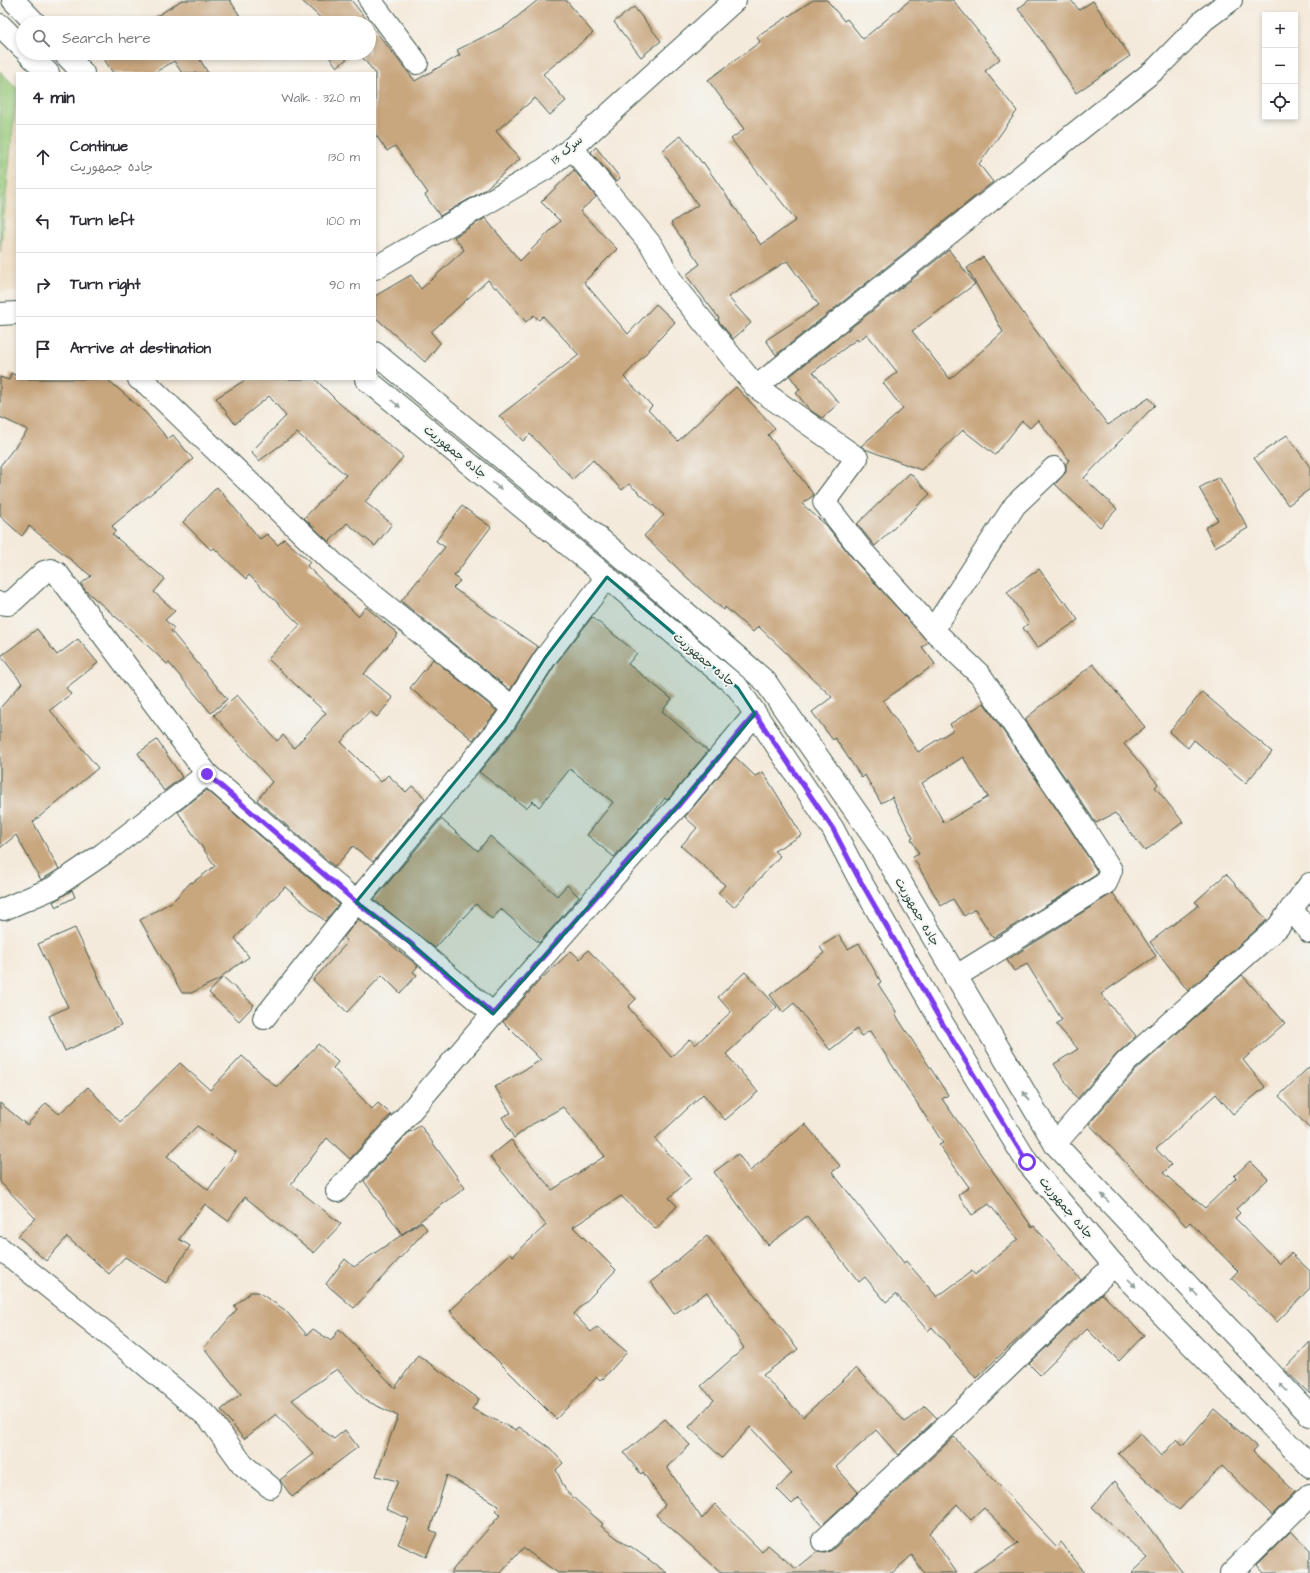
<!DOCTYPE html>
<html lang="en">
<head>
<meta charset="utf-8">
<style>
	body { margin:0; font-family:"Architects Daughter","Playpen Sans Arabic",sans-serif; background:#f7f7f7; color:#2b2b33 }
	.controls { position:absolute; right:12px; top:12px; display:grid; overflow:hidden; border-radius:0px; box-shadow:0 2px 6px #0003 }
	.controls button { width:36px; height:36px; display:grid; place-items:center; padding:0; border:0; border-bottom:1px solid #e1e1e2; background:#fff; color:#2b2b33; font:20px sans-serif }
	.stop { position:absolute; width:12px; height:12px; margin:-9px; border:3px solid #7c3aed; border-radius:50%; background:#fff }
	.stop.end { background:#7c3aed; border-color:#fff; box-shadow:0 1px 4px #0008 }
	.list { margin:0; padding:0; list-style:none }
	h2 { display:flex; justify-content:space-between; align-items:center; height:52px; margin:0; padding:0 16px; font-size:17px }
	h2 small { font-size:13px; font-weight:400; color:#7c7c81 }
	.list li { display:grid; grid-template-columns:26px 1fr auto; gap:12px; align-items:center; box-sizing:border-box; height:64px; padding:0 16px; border-top:1px solid #e1e1e2 }
	.list b { display:block; font-size:15px; white-space:nowrap }
	.list p { margin:0; font-size:13px; white-space:nowrap; color:#7c7c81 }
	.list em { font-size:13px; font-style:normal; color:#7c7c81 }
	.icon { flex:none; width:22px; height:22px; fill:none; stroke:currentColor; stroke-width:2; stroke-linecap:round; stroke-linejoin:round }
	.map { position:relative; flex:none; width:1310px; height:1573px; overflow:hidden }
	.search { position:absolute; background:#fff; box-shadow:0 2px 6px #0003; left:16px; top:16px; width:360px; height:44px; display:flex; align-items:center; gap:10px; box-sizing:border-box; padding:0 14px; border-radius:22px; color:#7c7c81; font-size:15px }
	.panel { position:absolute; background:#fff; box-shadow:0 2px 6px #0003; left:16px; top:72px; width:360px; height:308px; border-radius:0px }
	.map>svg:first-child { display:block }
	.built { fill:#ecd8ba }
	.green { fill:#97c878; stroke:#5b8256 }
	.building { fill:#c8a67e; fill-rule:evenodd }
	.lines { fill:none; stroke-linecap:round; stroke-linejoin:round }
	.minor-casing { stroke:#3f574d; stroke-width:24 }
	.major-casing { stroke:#3f574d; stroke-width:24 }
	.minor { stroke:#fff; stroke-width:22 }
	.major { stroke:#fff; stroke-width:22 }
	.oneway { fill:#8f9e9a }
	.route { stroke:#7c3aed; stroke-width:5 }
	.marked { fill:#0f766e; fill-opacity:0.2; stroke:#0f766e; stroke-width:3; stroke-linejoin:round }
	.labels { text-anchor:middle; dominant-baseline:central; stroke-width:4; stroke-linejoin:round; paint-order:stroke }
	.street-label { font-size:12px; fill:#1f3d34; stroke:#f6f6f2 }
</style>
</head>
<body>
<div class="map">
<svg width="1310" height="1573" viewBox="0 0 1310 1573">
	<rect width="100%" height="100%" fill="#f6f6f2"/>
	<filter id="ink" filterUnits="userSpaceOnUse"><feTurbulence type="fractalNoise" baseFrequency=".025" numOctaves="2"/><feDisplacementMap in="SourceGraphic" scale="8" xChannelSelector="R" yChannelSelector="G"/><feConvolveMatrix kernelMatrix="1 2 1 2 8 2 1 2 1" color-interpolation-filters="sRGB"/></filter>
	<filter id="wash" filterUnits="userSpaceOnUse"><feTurbulence type="fractalNoise" baseFrequency=".012" numOctaves="4" result="noise"/><feDisplacementMap in="SourceGraphic" scale="16" xChannelSelector="R" yChannelSelector="G"/><feGaussianBlur stdDeviation="0.9" result="paint"/><feColorMatrix in="noise" values="0 0 0 0 0 0 0 0 0 0 0 0 0 0 0 0 0 1.4 0 .05"/><feComposite in="paint" operator="in"/></filter>
	<g filter="url(#wash)">
		<rect width="100%" height="100%" fill="#f4eadb"/>
		<path class="built" d="M17 88V292H0V253Z"/>
		<path class="green" d="M0 71 17 88 0 253Z"/>
		<g id="blocks">
			<g class="building">
				<path d="M182 0H230L241 18 233 23H146Z"/>
				<path d="M301 0H351L415 81 460 55 457 50 507 25 538 0H566L593 33 543 74 566 101 550 115 535 98 496 131 520 159 483 191 440 216 425 195 428 193 395 146 387 151 375 134V73L359 53H369V23H326Z"/>
				<path d="M813 0H827L844 21 847 19 863 39 910 0H953L1000 59 985 71 1017 111 979 164 993 182 776 355 766 340 819 305 787 261 728 297 751 323 733 339 718 320 719 318 686 275 700 264 671 223 698 205 662 151 681 135 702 163 703 162 761 245 796 220 731 139 744 129 708 80 760 42 757 37Z"/>
				<path d="M1029 0H1071L1079 10 1093 1 1130 56 1076 93 1033 28 1018 9Z"/>
				<path d="M634 7 661 41 641 57 614 22Z"/>
				<path d="M100 53H196L208 73H182L174 61 154 73H113Z"/>
				<path d="M326 53H354L337 67Z"/>
				<path d="M596 147 620 178 616 182 591 152Z"/>
				<path d="M574 170 596 197 580 211 617 249 584 282 628 334 656 304 675 322 624 377 652 406 648 410 678 441 736 387 775 428 768 435 814 495 802 504 826 525 854 560 928 642 922 647 935 664 883 701 918 752 953 730 950 724 984 703 1068 826 1097 871 1096 875 993 938 975 909 964 916 953 899 941 906 913 857 919 854 911 839 913 838 892 797 881 803 865 775 862 778 835 738 833 740 812 712 832 697 758 626 753 632 725 607 724 610 694 584 644 536 664 515 629 484 622 490 593 460 573 479 530 434 523 441 499 416 579 355 543 316 539 320 534 315 526 322 497 287 495 288 488 280 431 332 440 343 425 362 375 317V296L411 275 421 289 464 250 454 237 485 218 520 261 560 221 541 202ZM963 757 988 797 944 823 922 783Z"/>
				<path d="M949 250 975 284 912 331 950 379 1003 332 967 268 983 257 1051 352 1108 425 1149 398 1155 405 1084 478 1117 509 1100 527 1055 484 1066 472V464L1069 460 1038 420 1030 428 1022 421 995 455 963 430 921 470 865 449 861 446 903 409 883 383 897 372 867 334 858 341 857 339 813 372 839 403 822 418 810 410 796 393 800 390 790 376Z"/>
				<path d="M11 373 17 376V379H107L145 412 168 439 173 435 193 459 112 526 116 531 112 534 165 579 154 592 175 611 165 620 174 628 171 631 227 699 211 713 169 663 167 664 132 631 85 590 81 584 91 576 29 526 22 536 0 516V466L28 430 0 417V377L9 380Z"/>
				<path d="M247 379H315L339 403 403 457 365 502 392 524 375 546 347 523 329 542 304 518 346 475 297 433 259 461 251 452 286 416 269 396 235 424 216 398Z"/>
				<path d="M1287 435 1310 467V489L1288 505 1254 458Z"/>
				<path d="M910 473 930 494 875 546 857 524Z"/>
				<path d="M1219 477 1248 528 1215 547 1205 528 1218 520 1199 488Z"/>
				<path d="M217 487 260 539 267 534 278 545 284 539 310 562 307 566 358 616 366 607 398 634 364 674 393 698 377 717 370 711 341 742 381 782 388 775 406 792 412 786 425 798 373 862 353 846 335 867 257 800 272 782 214 715 237 695 277 741 283 735 294 748 326 713 268 659 300 625 249 575 246 579 214 548 211 550 183 522Z"/>
				<path d="M462 506 491 527 454 576 460 581 453 588 538 647 510 690 401 601 445 547 436 541Z"/>
				<path d="M1039 569 1063 602 1065 601 1078 620 1037 648 1023 628 1029 623 1007 592Z"/>
				<path d="M592 617 637 653 628 664 672 699 662 711 708 751 670 797 667 800 665 798 650 817 614 857 587 835 613 802 570 769 539 807 533 801 526 808 479 772 515 729 555 665Z"/>
				<path d="M37 629 57 655 78 639 98 663 66 688 71 694 50 710 98 768 33 822 59 869 41 880 16 835 0 848V708L22 683 1 656Z"/>
				<path d="M433 659 497 711 473 740 410 688Z"/>
				<path d="M1093 664 1145 727 1124 744 1158 784 1155 787 1183 822 1145 851 1115 813 1096 823 1025 719Z"/>
				<path d="M1202 692 1272 752 1246 783 1194 740 1188 748 1169 732Z"/>
				<path d="M157 740 182 777 164 791 138 753Z"/>
				<path d="M735 757 755 776 763 772 802 835 774 851 780 856 734 907 718 893 725 885 681 846 697 828 685 817Z"/>
				<path d="M207 790 339 904 325 921 285 887 235 938 249 957 222 976 254 1005 239 1021 209 993 222 978 191 993H182L140 920 173 901 191 882 192 883 215 866 178 812Z"/>
				<path d="M441 819 478 851 490 836 557 896 567 885 579 897 539 943 501 909 492 919 476 904 435 948 374 900Z"/>
				<path d="M1226 874 1267 920 1188 991 1150 942 1199 905 1195 902Z"/>
				<path d="M72 890 75 897 56 907 53 902Z"/>
				<path d="M1113 893 1156 956 1101 994 1136 1036 1117 1054 1077 1099 1054 1064 1078 1049 1056 1024 1062 1020 1027 964 1014 971 1007 960Z"/>
				<path d="M358 919 418 966 413 972 417 975 400 993 382 975 347 1012 313 980 347 943 344 937Z"/>
				<path d="M75 928 121 1025 65 1051 49 1016 68 1007 38 944Z"/>
				<path d="M839 935 848 949 859 943 881 982 878 984 897 1013 895 1014 948 1095 942 1099 1032 1227 1034 1226 1081 1280 976 1378 932 1327 928 1331 896 1294 886 1302 865 1277 859 1282 807 1216 768 1245 714 1172 738 1154 750 1171 805 1124 840 1166 832 1172 904 1263 906 1261 937 1297 972 1271 975 1275 1018 1239 989 1204 972 1215 958 1195 969 1187 939 1145 943 1143 870 1031 861 1036 857 1029 830 1050 794 1003 783 1012 770 995 824 953 820 947Z"/>
				<path d="M588 950 636 999 628 1007 671 1057 690 1039 695 1045 731 1012 718 997 745 972 777 1007 726 1054 758 1092 725 1120 703 1094 655 1139 691 1178 669 1198 677 1206 656 1229 621 1196 573 1227 616 1270 574 1314 591 1332 597 1327 627 1352 603 1379 602 1378 600 1380 597 1377 556 1419 474 1337 450 1311 511 1253 513 1256 546 1225 490 1157 511 1140 552 1190 605 1156 563 1107 531 1125 514 1138 502 1117 511 1113 495 1087 541 1060 503 1022 540 980 571 951 580 959Z"/>
				<path d="M1242 975 1285 1023 1243 1060 1265 1087 1233 1114 1216 1094 1156 1149 1171 1165 1163 1173 1205 1208 1236 1178 1234 1176 1250 1161 1268 1179 1236 1209 1240 1213 1235 1218 1280 1264 1291 1253 1310 1271V1288L1277 1322 1231 1278 1238 1271 1190 1222 1186 1226 1089 1124 1135 1071Z"/>
				<path d="M318 1044 338 1062 333 1068 372 1109 378 1103 391 1114 350 1159 327 1138 291 1184 341 1224 314 1253 245 1197 228 1221 205 1204 179 1239 190 1246 166 1283 125 1257 109 1274 67 1237 46 1261 18 1236 35 1218 0 1182V1103L27 1125 46 1103 59 1114 88 1087 120 1122 180 1063 210 1090 242 1056 275 1086 276 1085 277 1087ZM197 1126 236 1152 208 1190 167 1156Z"/>
				<path d="M1310 1066V1129L1279 1096Z"/>
				<path d="M420 1125 465 1188 402 1234 364 1181 410 1131 411 1132Z"/>
				<path d="M421 1222 427 1229 354 1308 326 1284 345 1259 354 1267Z"/>
				<path d="M707 1236 798 1349 763 1375 803 1417 856 1368 905 1422 925 1406 937 1418 898 1455 876 1430 836 1467 858 1492 822 1525 798 1498 792 1504 777 1489 792 1473 750 1427 722 1458 689 1427 714 1400 701 1386 744 1348 707 1292 674 1314 651 1282Z"/>
				<path d="M251 1292H258L285 1310 307 1335 313 1329 331 1341 339 1329 395 1388 418 1355 479 1399 472 1409 516 1430 519 1427 550 1448 563 1463 556 1470 566 1491 603 1524 601 1526 629 1547 630 1546 667 1573H558L523 1548 501 1573H450L500 1515 495 1510 499 1506 447 1475 430 1530 437 1533 426 1557 398 1544 409 1519 386 1509 398 1481 376 1476 398 1416 365 1400 337 1369 292 1400 324 1431 334 1439 345 1430 358 1447 292 1497 280 1480 314 1454 276 1414 244 1439 221 1410 241 1394 204 1348 237 1309 234 1306Z"/>
				<path d="M1102 1294 1144 1335 1119 1361 1087 1329 1040 1375 1029 1364Z"/>
				<path d="M1310 1342V1394L1284 1369Z"/>
				<path d="M1214 1409 1257 1447 1253 1451 1295 1492 1272 1515 1222 1466 1179 1510 1118 1454 1140 1433 1161 1456 1177 1439 1183 1445Z"/>
				<path d="M665 1419 690 1445 667 1467 702 1519 715 1504 762 1552 768 1545 796 1569 817 1552 825 1553 832 1550 954 1437 1057 1547 1061 1542 1085 1573H972L1018 1543 984 1508 971 1520 957 1504 929 1533 957 1573H924L912 1555 892 1573H722L656 1515 665 1505 643 1472 641 1474 624 1453Z"/>
				<path d="M1115 1481 1176 1564 1183 1573H1132L1148 1558 1092 1507Z"/>
				<path d="M1291 1531 1310 1551V1573H1264L1257 1565Z"/>
			</g>
		</g>
	</g>
	<g filter="url(#ink)">
		<use href="#blocks" fill-opacity="0" stroke="#3f574d" stroke-width="1"/>
		<g class="lines">
			<g class="minor-casing">
				<g id="minor">
					<path d="M370 0 417 63"/>
					<path d="M572 148 652 246 675 287 756 387 857 458 824 502 863 552 933 630 980 675 1078 819 1111 870 1106 883 955 977"/>
					<path d="M375 268 545 169 572 148 735 0"/>
					<path d="M0 314 17 313"/>
					<path d="M139 379 147 384 332 562 512 707"/>
					<path d="M756 387 1157 68 1204 20 1231 0"/>
					<path d="M0 603 8 604 14 600 44 572 51 570 57 573 207 774 356 902 409 942 493 1014"/>
					<path d="M933 630 1015 505 1054 468"/>
					<path d="M4 909 53 888 103 854 207 774"/>
					<path d="M1291 909 1310 932"/>
					<path d="M264 1018 356 902 505 721 545 658 607 577"/>
					<path d="M1055 1144 1126 1062 1278 927 1310 884"/>
					<path d="M337 1191 398 1126 493 1014 654 831 679 805 755 714"/>
					<path d="M0 1248 136 1357 209 1418 243 1465 270 1487"/>
					<path d="M823 1541 948 1425 1114 1265"/>
					<path d="M1231 1573 1310 1495"/>
				</g>
			</g>
			<g class="major-casing">
				<g id="major">
					<path d="M13 0 35 23"/>
					<path d="M0 25 23 48"/>
					<path d="M28 53 48 73"/>
					<path d="M64 53 83 73"/>
					<path d="M375 353 619 555 765 681 877 842 1055 1144 1310 1415"/>
					<path d="M366 379 600 571 738 688 833 829 857 875 938 1016 1027 1162 1114 1265 1310 1466"/>
				</g>
			</g>
			<use href="#minor" class="minor"/>
			<use href="#major" class="major"/>
		</g>
		<defs><path id="oneway-solid" d="M-6-.8H1V-3.2L6.5 0L1 3.2V.8H-6Z"/></defs>
		<g class="oneway">
			<use href="#oneway-solid" transform="translate(396 404) rotate(39)"/>
			<use href="#oneway-solid" transform="translate(497 486) rotate(39)"/>
			<use href="#oneway-solid" transform="translate(629 596) rotate(40)"/>
			<use href="#oneway-solid" transform="translate(1026 1096) rotate(-121)"/>
			<use href="#oneway-solid" transform="translate(1105 1198) rotate(-133)"/>
			<use href="#oneway-solid" transform="translate(1132 1283) rotate(46)"/>
			<use href="#oneway-solid" transform="translate(1194 1292) rotate(-133)"/>
			<use href="#oneway-solid" transform="translate(1283 1387) rotate(-133)"/>
		</g>
	</g>
	<g class="lines" filter="url(#ink)">
		<path class="route" d="M207 774 356 902 409 942 493 1014 654 831 679 805 755 714 833 829 857 875 938 1016 1027 1162"/>
	</g>
	<path class="marked" d="M607 577 738 688 755 714 679 805 493 1014 409 942 356 902 505 721 545 658Z"/>
	<g class="labels">
		<g class="street-label">
			<text transform="translate(567 150) rotate(-40)">سرک 13</text>
			<text transform="translate(455 452) rotate(39)">جاده جمهوریت</text>
			<text transform="translate(704 660) rotate(40)">جاده جمهوریت</text>
			<text transform="translate(917 912) rotate(60)">جاده جمهوریت</text>
			<text transform="translate(1066 1208) rotate(50)">جاده جمهوریت</text>
		</g>
	</g>
</svg>
<div class="controls">
<button>+</button>
<button>−</button>
<button><svg class="icon" aria-label="locate" viewBox="0 0 24 24"><circle cx="12" cy="12" r="6"/><path d="M12 2v4M12 18v4M2 12h4M18 12h4"/></svg></button>
</div>
<div class="stop" style="left:1027px;top:1162px"></div>
<div class="stop end" style="left:207px;top:774px"></div>
<div class="search"><svg class="icon" aria-label="search" viewBox="0 0 24 24"><circle cx="10" cy="10" r="6"/><path d="M15 15l6 6"/></svg>Search here</div>
<section class="panel">
<h2>4 min<small>Walk · 320 m</small></h2>
<ul class="list">
<li><svg class="icon" aria-label="ahead" viewBox="0 0 24 24"><path d="M12 20V5M6 11l6-6 6 6"/></svg><div><b>Continue</b><p>جاده جمهوریت</p></div><em>130 m</em></li>
<li><svg class="icon" aria-label="left" viewBox="0 0 24 24"><path d="M17 20v-9H6M10 6l-5 5 5 5"/></svg><div><b>Turn left</b></div><em>100 m</em></li>
<li><svg class="icon" aria-label="right" viewBox="0 0 24 24"><path d="M7 20v-9h11M14 6l5 5-5 5"/></svg><div><b>Turn right</b></div><em>90 m</em></li>
<li><svg class="icon" aria-label="arrive" viewBox="0 0 24 24"><path d="M6 21V4h12l-3 4 3 4H6"/></svg><div><b>Arrive at destination</b></div></li>
</ul>
</section>
</div>
</body>
</html>
